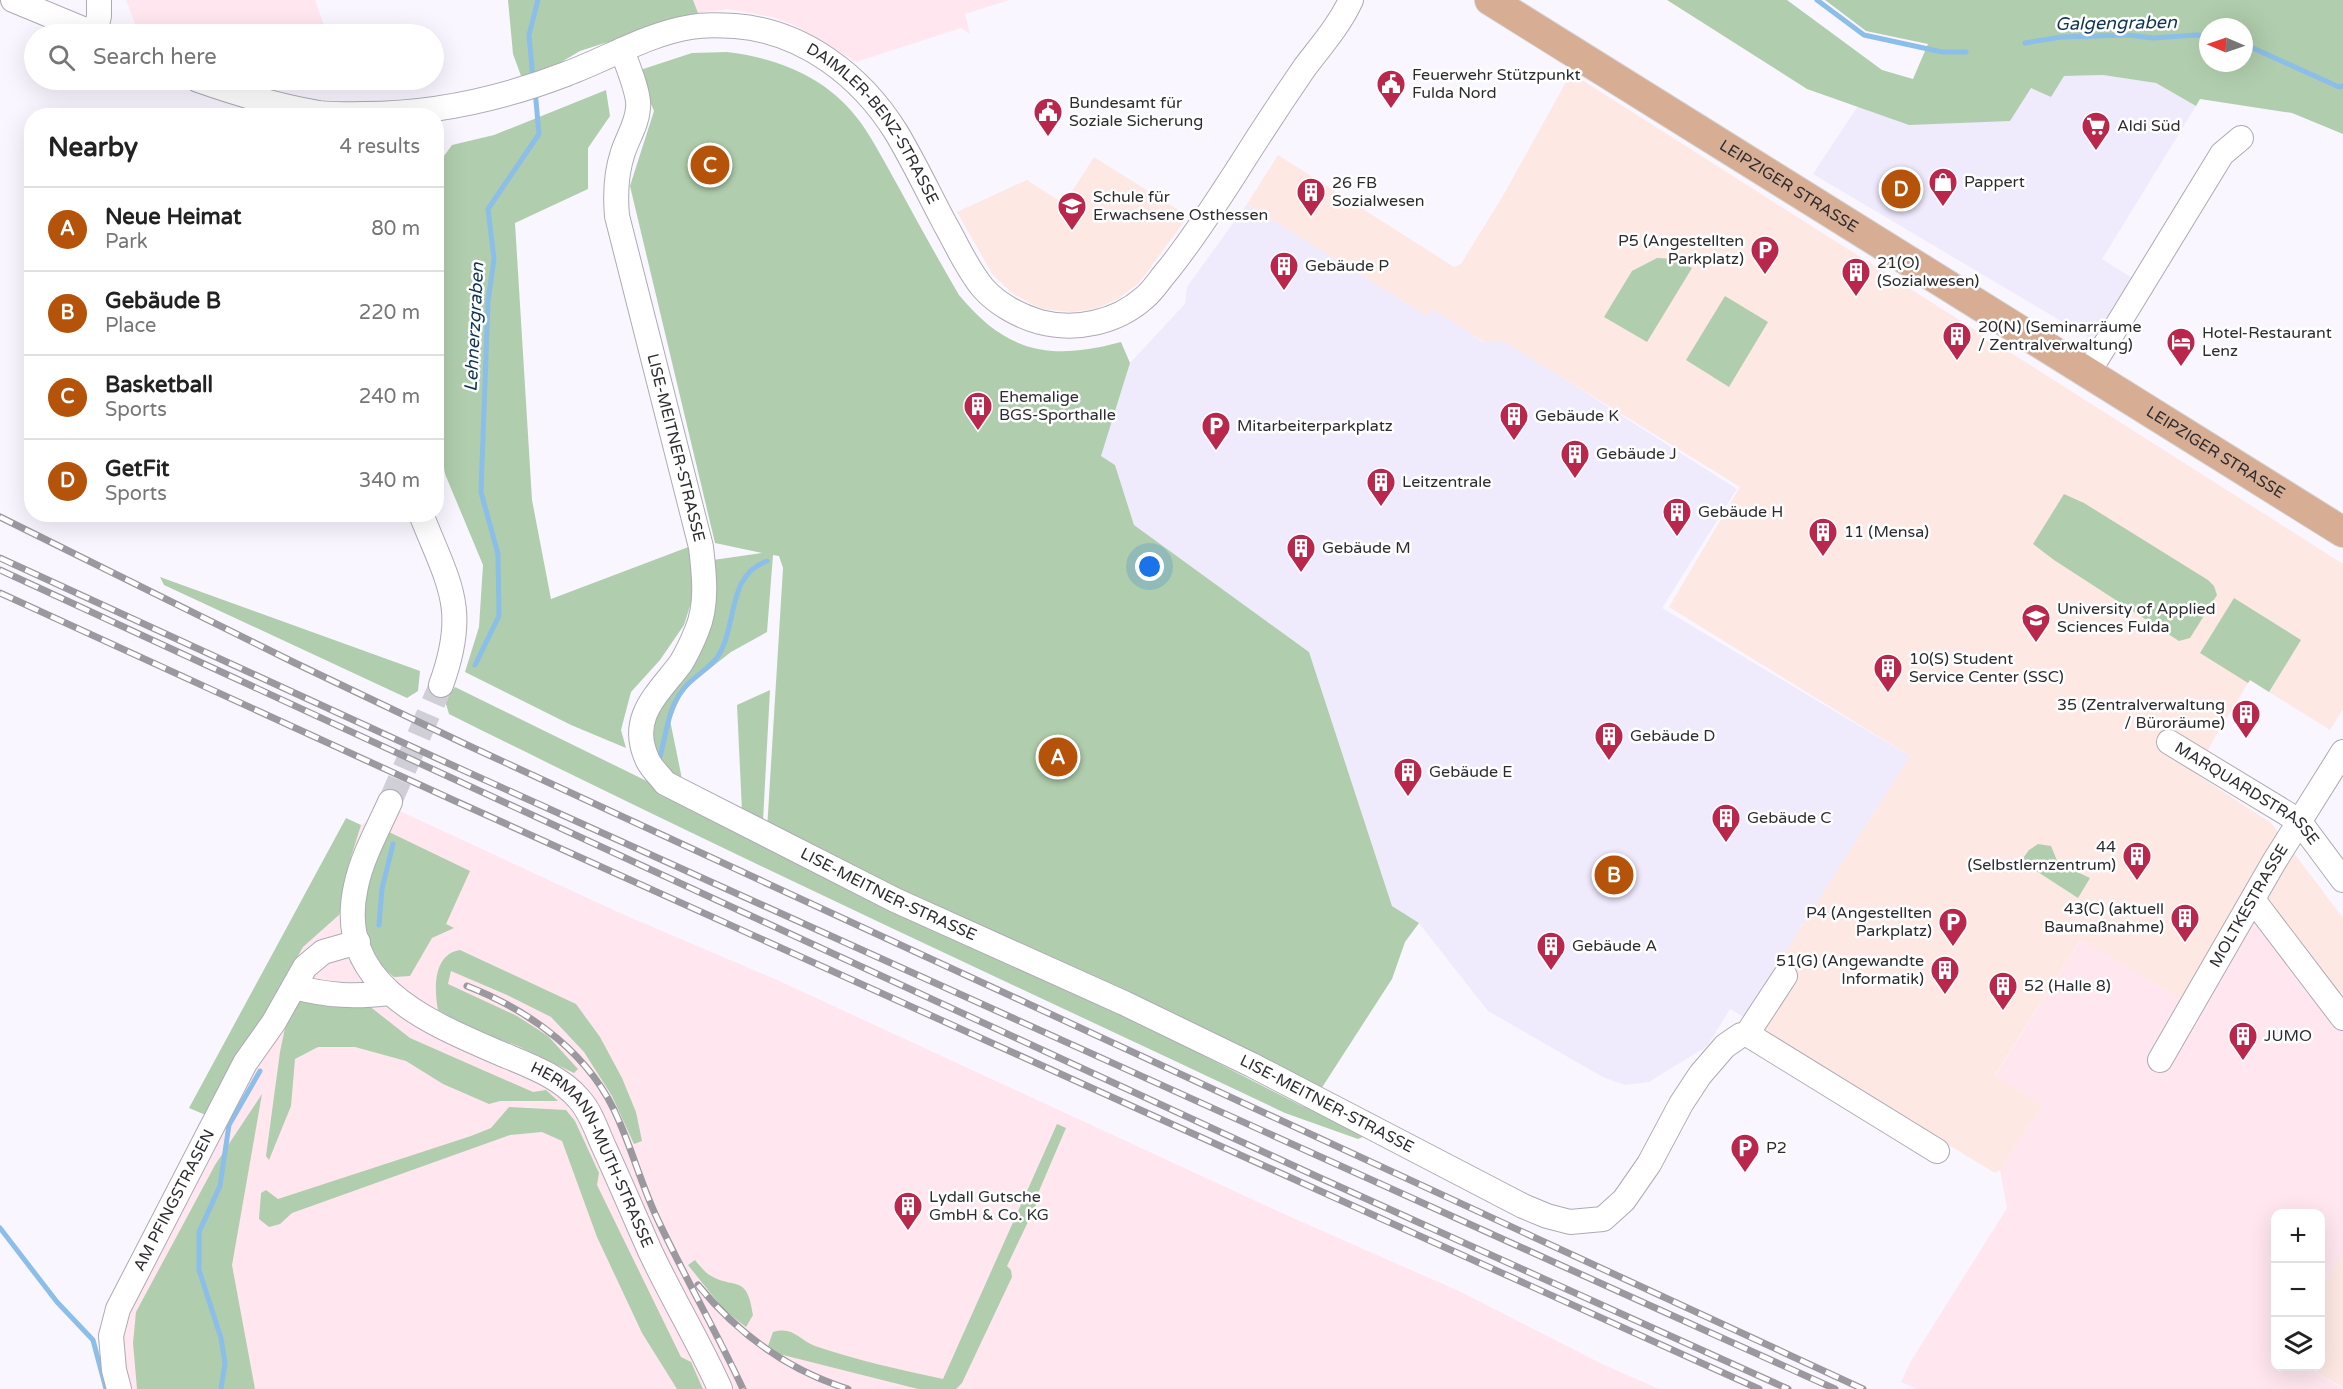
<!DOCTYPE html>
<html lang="en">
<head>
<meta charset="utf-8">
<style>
	body { margin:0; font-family:"Varela Round",sans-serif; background:#f6f6f6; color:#222 }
	.controls { position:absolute; right:18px; bottom:18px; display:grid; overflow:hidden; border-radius:12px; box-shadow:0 6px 24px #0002 }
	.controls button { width:54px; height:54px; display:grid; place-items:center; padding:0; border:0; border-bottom:2px solid #e0e0e0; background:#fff; color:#222; font:30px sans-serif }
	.compass { position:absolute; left:2199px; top:18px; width:54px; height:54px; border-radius:50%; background:#fff; box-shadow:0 6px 24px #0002; rotate:272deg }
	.you { position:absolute; left:1150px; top:567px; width:21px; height:21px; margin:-15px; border:4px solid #fff; border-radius:50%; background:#1a73e8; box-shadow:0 0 0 9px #1a73e833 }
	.badge { display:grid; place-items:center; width:39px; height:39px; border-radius:50%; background:#b45309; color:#fff; font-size:20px; font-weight:700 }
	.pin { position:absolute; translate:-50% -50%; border:3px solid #fff; box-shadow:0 2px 6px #0006 }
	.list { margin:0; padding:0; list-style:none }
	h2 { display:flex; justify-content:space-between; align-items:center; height:78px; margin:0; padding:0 24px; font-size:26px }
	h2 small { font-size:20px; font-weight:400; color:#767676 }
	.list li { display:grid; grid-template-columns:39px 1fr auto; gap:18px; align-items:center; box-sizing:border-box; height:84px; padding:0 24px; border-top:2px solid #e0e0e0 }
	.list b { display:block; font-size:22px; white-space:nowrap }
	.list p { margin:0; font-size:20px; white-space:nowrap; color:#767676 }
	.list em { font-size:20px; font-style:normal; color:#767676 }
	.icon { flex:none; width:33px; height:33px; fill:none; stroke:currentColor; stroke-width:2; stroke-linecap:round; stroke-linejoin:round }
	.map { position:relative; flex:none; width:2343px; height:1389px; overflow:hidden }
	.search { position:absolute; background:#fff; box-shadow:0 6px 24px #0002; left:24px; top:24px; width:420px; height:66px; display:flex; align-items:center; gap:15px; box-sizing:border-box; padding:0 21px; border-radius:33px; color:#767676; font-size:22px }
	.panel { position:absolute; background:#fff; box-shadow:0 6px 24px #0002; left:24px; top:108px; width:420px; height:414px; border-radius:24px }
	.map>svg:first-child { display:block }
	.built { fill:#f0eafd }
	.industrial { fill:#ffe6ef }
	.education { fill:#fde8e3 }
	.green { fill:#b0cead; fill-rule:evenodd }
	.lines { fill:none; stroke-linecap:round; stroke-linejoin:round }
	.stream { stroke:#8bbee8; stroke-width:5 }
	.minor-tunnel { stroke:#d0ced6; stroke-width:24; stroke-dasharray:24 12; stroke-linecap:butt }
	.minor-casing { stroke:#aeaab5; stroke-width:26 }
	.major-casing { stroke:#d5d5d6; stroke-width:32 }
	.minor { stroke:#fff; stroke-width:24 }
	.major { stroke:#d7ad94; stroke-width:30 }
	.rail-casing { stroke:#9b99a0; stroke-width:7 }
	.rail { stroke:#fff; stroke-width:4.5; stroke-dasharray:14; stroke-linecap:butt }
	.labels { text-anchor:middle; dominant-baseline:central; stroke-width:5; stroke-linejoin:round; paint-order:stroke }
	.poi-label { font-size:16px; fill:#2d2c30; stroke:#fff; text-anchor:start }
	.street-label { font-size:16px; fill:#2d2c30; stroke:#fff }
	.water-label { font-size:18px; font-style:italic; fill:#0d3552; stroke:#fff }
</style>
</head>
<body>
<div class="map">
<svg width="2343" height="1389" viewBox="0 0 2343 1389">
	<rect width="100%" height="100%" fill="#f9f6ff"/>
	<g class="built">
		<path d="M2103 75 2156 83 2196 106 2102 259 2132 278 2093 340 1813 174 1858 106 1909 125 2064 76Z"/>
		<path d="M1247 204 1427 316 1432 308 1483 342 1503 340 1737 489 1662 608 1910 756 1744 1017 1730 1009 1707 1046 1649 1082 1625 1085 1603 1077 1488 1011 1419 923 1392 906 1309 652 1134 525 1115 465 1100 456 1130 363 1185 304 1187 287Z"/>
	</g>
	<g class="industrial">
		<path d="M126 0H315L327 34H139Z"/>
		<path d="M693 0H1009L965 14 970 34 961 28 856 62 796 26 772 17 728 9 698 13Z"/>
		<path d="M262 80H343L347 89Z"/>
		<path d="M391 807 622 914 777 980 1295 1219 1459 1291 1602 1364 1659 1389H115L97 1333 208 1116 303 947 339 915 346 892 348 867 361 825Z"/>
		<path d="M2251 885 2343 1006V1254L2321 1290 2320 1214H2276V1335L2271 1343 2275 1346 2276 1366 2308 1367 2343 1389H1917L1901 1382 1911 1361 2007 1208 2000 1170 2042 1106 1995 1076 2082 938 2181 999Z"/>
	</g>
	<g class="education">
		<path d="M1571 73 2343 564V709L2330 730 2250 680 2216 735 2196 774 2271 823 2343 918V992L2336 997 2251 886 2181 999 2081 939 1995 1075 2042 1106 2000 1170 1995 1173 1843 1081 1761 1030 1745 1015 1910 756 1669 607 1740 487 1503 341 1484 342 1432 309 1427 316 1247 204 1278 155 1454 267 1461 264 1504 194Z"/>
		<path d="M1094 157 1188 216 1139 283 1119 298 1096 309 1071 312 1044 309 1033 305 1012 293 993 275 957 212 1027 180 1064 204Z"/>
		<path d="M2343 1254V1388L2308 1367 2320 1366 2321 1290Z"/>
	</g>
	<g class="green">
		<path d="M508 0H693L698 13 580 51 524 84 513 54Z"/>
		<path d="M1667 0H1787L1882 70 1913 79 1928 44 1866 31 1825 0H2343V134L2292 113 2200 99 2196 106 2156 83 2103 75 2064 76 2051 97 2031 88 2010 121 1909 125 1807 89ZM2208 27H2244V63H2208Z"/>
		<path d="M727 52C779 58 829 78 861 123 875 143 886 165 898 186 918 223 938 259 959 295 1007 353 1050 361 1121 342L1130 363 1101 456 1115 465 1134 525 1309 652 1392 906 1419 923 1405 942 1392 979 1321 1089 767 830 783 568 779 556 773 555 767 632 731 652 684 689 670 720 682 779C658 763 652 754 649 725L713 560 762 553 715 543 630 186 654 111 637 71 692 53Z"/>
		<path d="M606 90 610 116 588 148V189L515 223 532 500 551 599 691 546 696 587 684 625 660 660 631 692 621 730 626 748 571 725 465 672 479 627 483 565 445 474 437 425 436 167 452 145 494 135Z"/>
		<path d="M1657 258 1675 259 1692 268 1647 342 1604 317 1632 271Z"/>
		<path d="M1725 296 1768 322 1729 387 1686 360Z"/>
		<path d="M2064 494 2084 503 2208 580 2214 586 2217 595 2190 638 2179 641 2054 560 2033 544Z"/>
		<path d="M160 577 420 671 418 691 407 698 164 585Z"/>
		<path d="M2234 598 2301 640 2269 692 2250 680 2248 683 2200 653Z"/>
		<path d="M455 687 1132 1019 1300 1105 1369 1134 1358 1139 1285 1113C1006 981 725 852 449 714L445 701Z"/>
		<path d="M770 690 763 821 742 811 737 705Z"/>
		<path d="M346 818 361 825 348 867 346 892 339 915 303 947 208 1116 189 1108Z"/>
		<path d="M389 832 470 871 446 924 454 928 432 938 410 976 394 977C345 937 367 880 389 832Z"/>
		<path d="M2038 844 2051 846 2058 863 2090 878 2078 898 2021 861 2029 850Z"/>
		<path d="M460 950 576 1004 600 1037 622 1078 636 1112 642 1141 634 1144 612 1096 584 1052 551 1017 507 995 451 971 448 984 517 1016 548 1036 578 1069 574 1073 518 1046 470 1029 438 1010C434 989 433 954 460 950Z"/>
		<path d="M301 994 319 1005H368L410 1038 533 1092 546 1090 558 1101H500L489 1104 443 1084 406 1061 355 1047H318L295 1059 291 1106 269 1160 266 1156 280 1052 286 1023Z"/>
		<path d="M262 1094 232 1265 255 1389H137L133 1343 136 1312 215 1165Z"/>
		<path d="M509 1107 566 1110 575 1121 599 1173 597 1185 681 1357 691 1362 703 1389H677L642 1333 597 1237 562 1141 542 1132 510 1135 292 1213 280 1224 269 1227 259 1219 261 1193 266 1190 278 1199 471 1136 491 1128Z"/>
		<path d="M1057 1124 1066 1128 1036 1198V1205L1007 1266 1011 1270 1012 1277 962 1383 956 1389H918L779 1354 768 1346 773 1332C793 1326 798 1339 815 1346 856 1360 901 1370 943 1379Z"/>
		<path d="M695 1260C699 1265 704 1271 708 1274 734 1291 747 1272 753 1315L746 1327 724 1310 688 1265Z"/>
	</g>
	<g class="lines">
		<g class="stream">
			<path d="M1817 0 1864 35 1942 52H1966"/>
			<path d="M2025 43 2061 37 2127 35 2153 38 2197 35 2208 36"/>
			<path d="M2244 44 2339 87 2343 86"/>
			<path d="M533 78 529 35 538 0"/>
			<path d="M475 665 499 616 498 554 481 492 488 301 494 259 488 209 539 134 535 90"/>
			<path d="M660 757C666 735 668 709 682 691 692 676 713 668 721 651 737 620 728 575 767 561"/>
			<path d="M379 925 382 889 393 844"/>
			<path d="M0 1228 57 1302 93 1340 106 1389"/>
			<path d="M221 1389 225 1363 221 1338 199 1270V1232L220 1186 229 1125 260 1071"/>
		</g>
		<path class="minor-tunnel" d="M390 802 441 685"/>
		<g class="minor-casing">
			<g id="minor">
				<path d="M13 0 95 34"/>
				<path d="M95 34 99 16V0"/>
				<path id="s1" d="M622 50C627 65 640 94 638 108 637 124 628 137 623 152 616 173 615 194 617 216L701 547C704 573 708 604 697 630 693 640 687 653 681 663 658 694 627 718 648 761 652 769 660 776 665 783L895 900 1124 1003 1252 1065 1523 1206 1547 1216 1570 1222 1603 1219 1624 1200 1649 1164 1681 1104 1700 1075 1725 1046 1741 1035 1747 1034 1937 1151"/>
				<path id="s2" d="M198 80C238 94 277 106 319 113 333 115 349 114 364 114 434 114 501 99 566 74 607 59 647 34 691 27 705 24 721 25 735 26 803 31 861 76 896 132 914 162 929 194 945 224 957 245 967 269 983 288 997 304 1019 316 1040 322 1075 331 1116 323 1144 298 1153 291 1160 279 1168 270 1193 239 1214 206 1236 172 1258 137 1281 102 1305 67 1321 46 1340 24 1351 0"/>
				<path d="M2088 373 2222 154 2241 138"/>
				<path d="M421 514C449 585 469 608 441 685"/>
				<path id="s3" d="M2169 742 2299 821 2343 880"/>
				<path id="s4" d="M390 802C378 829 362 857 356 886 334 983 425 1021 497 1052 525 1064 559 1075 579 1099 591 1112 597 1132 604 1147 620 1182 635 1217 650 1251 672 1298 699 1342 720 1389"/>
				<path d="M2254 897 2257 905 2343 1018"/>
				<path d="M294 987C330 996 354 997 390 993"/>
				<path d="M1747 1034 1785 976"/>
				<path id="s5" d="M2160 1060 2274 862 2343 752"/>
				<path id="s6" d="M119 1389 114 1370 111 1336 118 1309 245 1063 274 1022 305 967 323 952 358 942"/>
			</g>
		</g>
		<g class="major-casing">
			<g id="major">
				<path id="s7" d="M1490 0 2343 532"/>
			</g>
		</g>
		<use href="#minor" class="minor"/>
		<use href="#major" class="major"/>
		<g class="rail-casing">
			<g id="rail">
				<path d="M0 517 295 663 465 744 1863 1389"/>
				<path d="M0 558 443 761 1835 1389"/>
				<path d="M0 570 1318 1177 1788 1389"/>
				<path d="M0 593 453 800 1759 1389"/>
				<path d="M467 986C531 1011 592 1055 619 1121 633 1153 642 1186 657 1218 684 1276 716 1331 743 1389"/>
				<path d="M698 1285C738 1334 788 1370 848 1389"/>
			</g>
		</g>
		<use href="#rail" class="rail"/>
	</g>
	<defs>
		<g id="civic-pin" transform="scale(1.5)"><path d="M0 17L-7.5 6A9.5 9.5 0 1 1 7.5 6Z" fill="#b9284c" stroke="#fff"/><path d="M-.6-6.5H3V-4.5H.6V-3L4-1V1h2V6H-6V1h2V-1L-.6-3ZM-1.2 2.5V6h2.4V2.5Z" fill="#fff"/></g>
		<g id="supermarket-pin" transform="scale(1.5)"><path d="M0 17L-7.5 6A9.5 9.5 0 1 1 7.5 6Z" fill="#b9284c" stroke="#fff"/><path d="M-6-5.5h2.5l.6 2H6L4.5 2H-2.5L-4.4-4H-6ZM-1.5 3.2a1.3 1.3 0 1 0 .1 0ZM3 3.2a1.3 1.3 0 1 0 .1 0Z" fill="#fff"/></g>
		<g id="shop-pin" transform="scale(1.5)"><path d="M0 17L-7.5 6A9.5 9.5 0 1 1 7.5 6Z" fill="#b9284c" stroke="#fff"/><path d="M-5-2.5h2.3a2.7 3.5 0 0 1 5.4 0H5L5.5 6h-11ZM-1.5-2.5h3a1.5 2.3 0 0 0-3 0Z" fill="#fff"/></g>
		<g id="building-pin" transform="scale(1.5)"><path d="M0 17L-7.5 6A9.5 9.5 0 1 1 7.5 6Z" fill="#b9284c" stroke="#fff"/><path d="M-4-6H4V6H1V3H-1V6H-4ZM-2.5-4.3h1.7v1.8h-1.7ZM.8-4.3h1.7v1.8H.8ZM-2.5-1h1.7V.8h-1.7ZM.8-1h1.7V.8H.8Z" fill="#fff"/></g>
		<g id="university-pin" transform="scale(1.5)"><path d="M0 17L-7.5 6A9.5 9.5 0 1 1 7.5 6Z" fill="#b9284c" stroke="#fff"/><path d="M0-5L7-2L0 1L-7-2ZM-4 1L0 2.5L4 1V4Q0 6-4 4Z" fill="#fff"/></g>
		<g id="parking-pin" transform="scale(1.5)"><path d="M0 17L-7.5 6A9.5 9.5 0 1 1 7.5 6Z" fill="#b9284c" stroke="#fff"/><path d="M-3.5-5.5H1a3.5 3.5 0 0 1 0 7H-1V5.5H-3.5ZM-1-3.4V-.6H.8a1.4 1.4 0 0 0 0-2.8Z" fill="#fff"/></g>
		<g id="hotel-pin" transform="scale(1.5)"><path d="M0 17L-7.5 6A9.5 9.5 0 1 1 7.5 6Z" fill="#b9284c" stroke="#fff"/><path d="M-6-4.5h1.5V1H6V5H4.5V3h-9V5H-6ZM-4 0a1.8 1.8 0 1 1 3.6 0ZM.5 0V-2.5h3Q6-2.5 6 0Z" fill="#fff"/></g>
	</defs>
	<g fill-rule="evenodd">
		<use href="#civic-pin" x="1391" y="84"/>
		<use href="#civic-pin" x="1048" y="112"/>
		<use href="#supermarket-pin" x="2096" y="126"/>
		<use href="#shop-pin" x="1943" y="182"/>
		<use href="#building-pin" x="1311" y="192"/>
		<use href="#university-pin" x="1072" y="206"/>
		<use href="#parking-pin" x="1765" y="250"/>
		<use href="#building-pin" x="1284" y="266"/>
		<use href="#building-pin" x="1856" y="272"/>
		<use href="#building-pin" x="1957" y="336"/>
		<use href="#hotel-pin" x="2181" y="342"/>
		<use href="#building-pin" x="978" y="406"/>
		<use href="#building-pin" x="1514" y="416"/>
		<use href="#parking-pin" x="1216" y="426"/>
		<use href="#building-pin" x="1575" y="454"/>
		<use href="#building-pin" x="1381" y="482"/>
		<use href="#building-pin" x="1677" y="512"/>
		<use href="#building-pin" x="1823" y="532"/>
		<use href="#building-pin" x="1301" y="548"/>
		<use href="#university-pin" x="2036" y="618"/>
		<use href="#building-pin" x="1888" y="668"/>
		<use href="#building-pin" x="2246" y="714"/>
		<use href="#building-pin" x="1609" y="736"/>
		<use href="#building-pin" x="1408" y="772"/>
		<use href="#building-pin" x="1726" y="818"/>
		<use href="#building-pin" x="2137" y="856"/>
		<use href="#building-pin" x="2185" y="918"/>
		<use href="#parking-pin" x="1953" y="922"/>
		<use href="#building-pin" x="1551" y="946"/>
		<use href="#building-pin" x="1945" y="970"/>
		<use href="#building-pin" x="2003" y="986"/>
		<use href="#building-pin" x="2243" y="1036"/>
		<use href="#parking-pin" x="1745" y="1148"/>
		<use href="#building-pin" x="908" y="1206"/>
	</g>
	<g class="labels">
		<g class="poi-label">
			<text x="1412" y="75">Feuerwehr Stützpunkt<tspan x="1412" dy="18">Fulda Nord</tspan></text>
			<text x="1069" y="103">Bundesamt für<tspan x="1069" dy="18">Soziale Sicherung</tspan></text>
			<text x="2117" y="126">Aldi Süd</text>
			<text x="1964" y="182">Pappert</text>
			<text x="1332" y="183">26 FB<tspan x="1332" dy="18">Sozialwesen</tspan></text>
			<text x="1093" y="197">Schule für<tspan x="1093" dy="18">Erwachsene Osthessen</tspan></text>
			<text x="1744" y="241" text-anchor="end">P5 (Angestellten<tspan x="1744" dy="18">Parkplatz)</tspan></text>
			<text x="1877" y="263">21(O)<tspan x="1877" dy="18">(Sozialwesen)</tspan></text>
			<text x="1305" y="266">Gebäude P</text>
			<text x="1978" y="327">20(N) (Seminarräume<tspan x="1978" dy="18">/ Zentralverwaltung)</tspan></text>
			<text x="2202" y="333">Hotel-Restaurant<tspan x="2202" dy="18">Lenz</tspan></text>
			<text x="999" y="397">Ehemalige<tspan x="999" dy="18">BGS-Sporthalle</tspan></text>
			<text x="1535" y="416">Gebäude K</text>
			<text x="1237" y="426">Mitarbeiterparkplatz</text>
			<text x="1596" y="454">Gebäude J</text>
			<text x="1402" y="482">Leitzentrale</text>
			<text x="1698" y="512">Gebäude H</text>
			<text x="1844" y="532">11 (Mensa)</text>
			<text x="1322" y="548">Gebäude M</text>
			<text x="2057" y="609">University of Applied<tspan x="2057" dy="18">Sciences Fulda</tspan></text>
			<text x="1909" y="659">10(S) Student<tspan x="1909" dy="18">Service Center (SSC)</tspan></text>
			<text x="2225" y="705" text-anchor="end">35 (Zentralverwaltung<tspan x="2225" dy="18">/ Büroräume)</tspan></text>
			<text x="1630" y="736">Gebäude D</text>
			<text x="1429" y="772">Gebäude E</text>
			<text x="1747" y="818">Gebäude C</text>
			<text x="2116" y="847" text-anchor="end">44<tspan x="2116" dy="18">(Selbstlernzentrum)</tspan></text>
			<text x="2164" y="909" text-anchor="end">43(C) (aktuell<tspan x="2164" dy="18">Baumaßnahme)</tspan></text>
			<text x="1932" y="913" text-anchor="end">P4 (Angestellten<tspan x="1932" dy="18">Parkplatz)</tspan></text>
			<text x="1572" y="946">Gebäude A</text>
			<text x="1924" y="961" text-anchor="end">51(G) (Angewandte<tspan x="1924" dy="18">Informatik)</tspan></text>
			<text x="2024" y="986">52 (Halle 8)</text>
			<text x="2264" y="1036">JUMO</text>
			<text x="1766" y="1148">P2</text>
			<text x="929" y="1197">Lydall Gutsche<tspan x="929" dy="18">GmbH &amp; Co. KG</tspan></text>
		</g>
		<g class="street-label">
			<text stroke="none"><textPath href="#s2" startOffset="734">DAIMLER-BENZ-STRASSE</textPath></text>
			<text stroke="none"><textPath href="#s7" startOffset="352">LEIPZIGER STRASSE</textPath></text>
			<text stroke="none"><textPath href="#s1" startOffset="411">LISE-MEITNER-STRASSE</textPath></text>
			<text stroke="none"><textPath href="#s7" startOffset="855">LEIPZIGER STRASSE</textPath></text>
			<text stroke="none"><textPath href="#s3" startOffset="94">MARQUARDSTRASSE</textPath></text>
			<text stroke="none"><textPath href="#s1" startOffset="1023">LISE-MEITNER-STRASSE</textPath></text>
			<text stroke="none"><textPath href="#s5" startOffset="178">MOLTKESTRASSE</textPath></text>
			<text stroke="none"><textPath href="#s1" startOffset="1509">LISE-MEITNER-STRASSE</textPath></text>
			<text stroke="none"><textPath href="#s4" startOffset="480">HERMANN-MUTH-STRASSE</textPath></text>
			<text stroke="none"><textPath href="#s6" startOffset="204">AM PFINGSTRASEN</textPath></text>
		</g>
		<g class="water-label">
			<text transform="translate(2116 23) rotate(-1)">Galgengraben</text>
			<text transform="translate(474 327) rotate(-87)">Lehnerzgraben</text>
		</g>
	</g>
</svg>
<div class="controls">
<button>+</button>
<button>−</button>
<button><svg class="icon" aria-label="layers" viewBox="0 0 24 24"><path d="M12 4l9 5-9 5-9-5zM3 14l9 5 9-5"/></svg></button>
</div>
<svg class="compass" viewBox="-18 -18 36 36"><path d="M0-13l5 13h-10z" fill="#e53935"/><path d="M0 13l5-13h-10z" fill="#767676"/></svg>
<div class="you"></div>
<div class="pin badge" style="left:1058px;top:757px">A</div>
<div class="pin badge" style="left:1614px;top:875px">B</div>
<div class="pin badge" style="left:710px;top:165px">C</div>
<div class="pin badge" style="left:1901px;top:189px">D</div>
<div class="search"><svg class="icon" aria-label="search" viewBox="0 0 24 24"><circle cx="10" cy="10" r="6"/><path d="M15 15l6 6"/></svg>Search here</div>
<section class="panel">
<h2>Nearby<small>4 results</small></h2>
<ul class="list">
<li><span class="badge">A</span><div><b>Neue Heimat</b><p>Park</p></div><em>80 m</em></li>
<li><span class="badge">B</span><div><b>Gebäude B</b><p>Place</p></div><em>220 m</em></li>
<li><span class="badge">C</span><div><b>Basketball</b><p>Sports</p></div><em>240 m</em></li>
<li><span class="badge">D</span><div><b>GetFit</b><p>Sports</p></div><em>340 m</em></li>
</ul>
</section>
</div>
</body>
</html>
